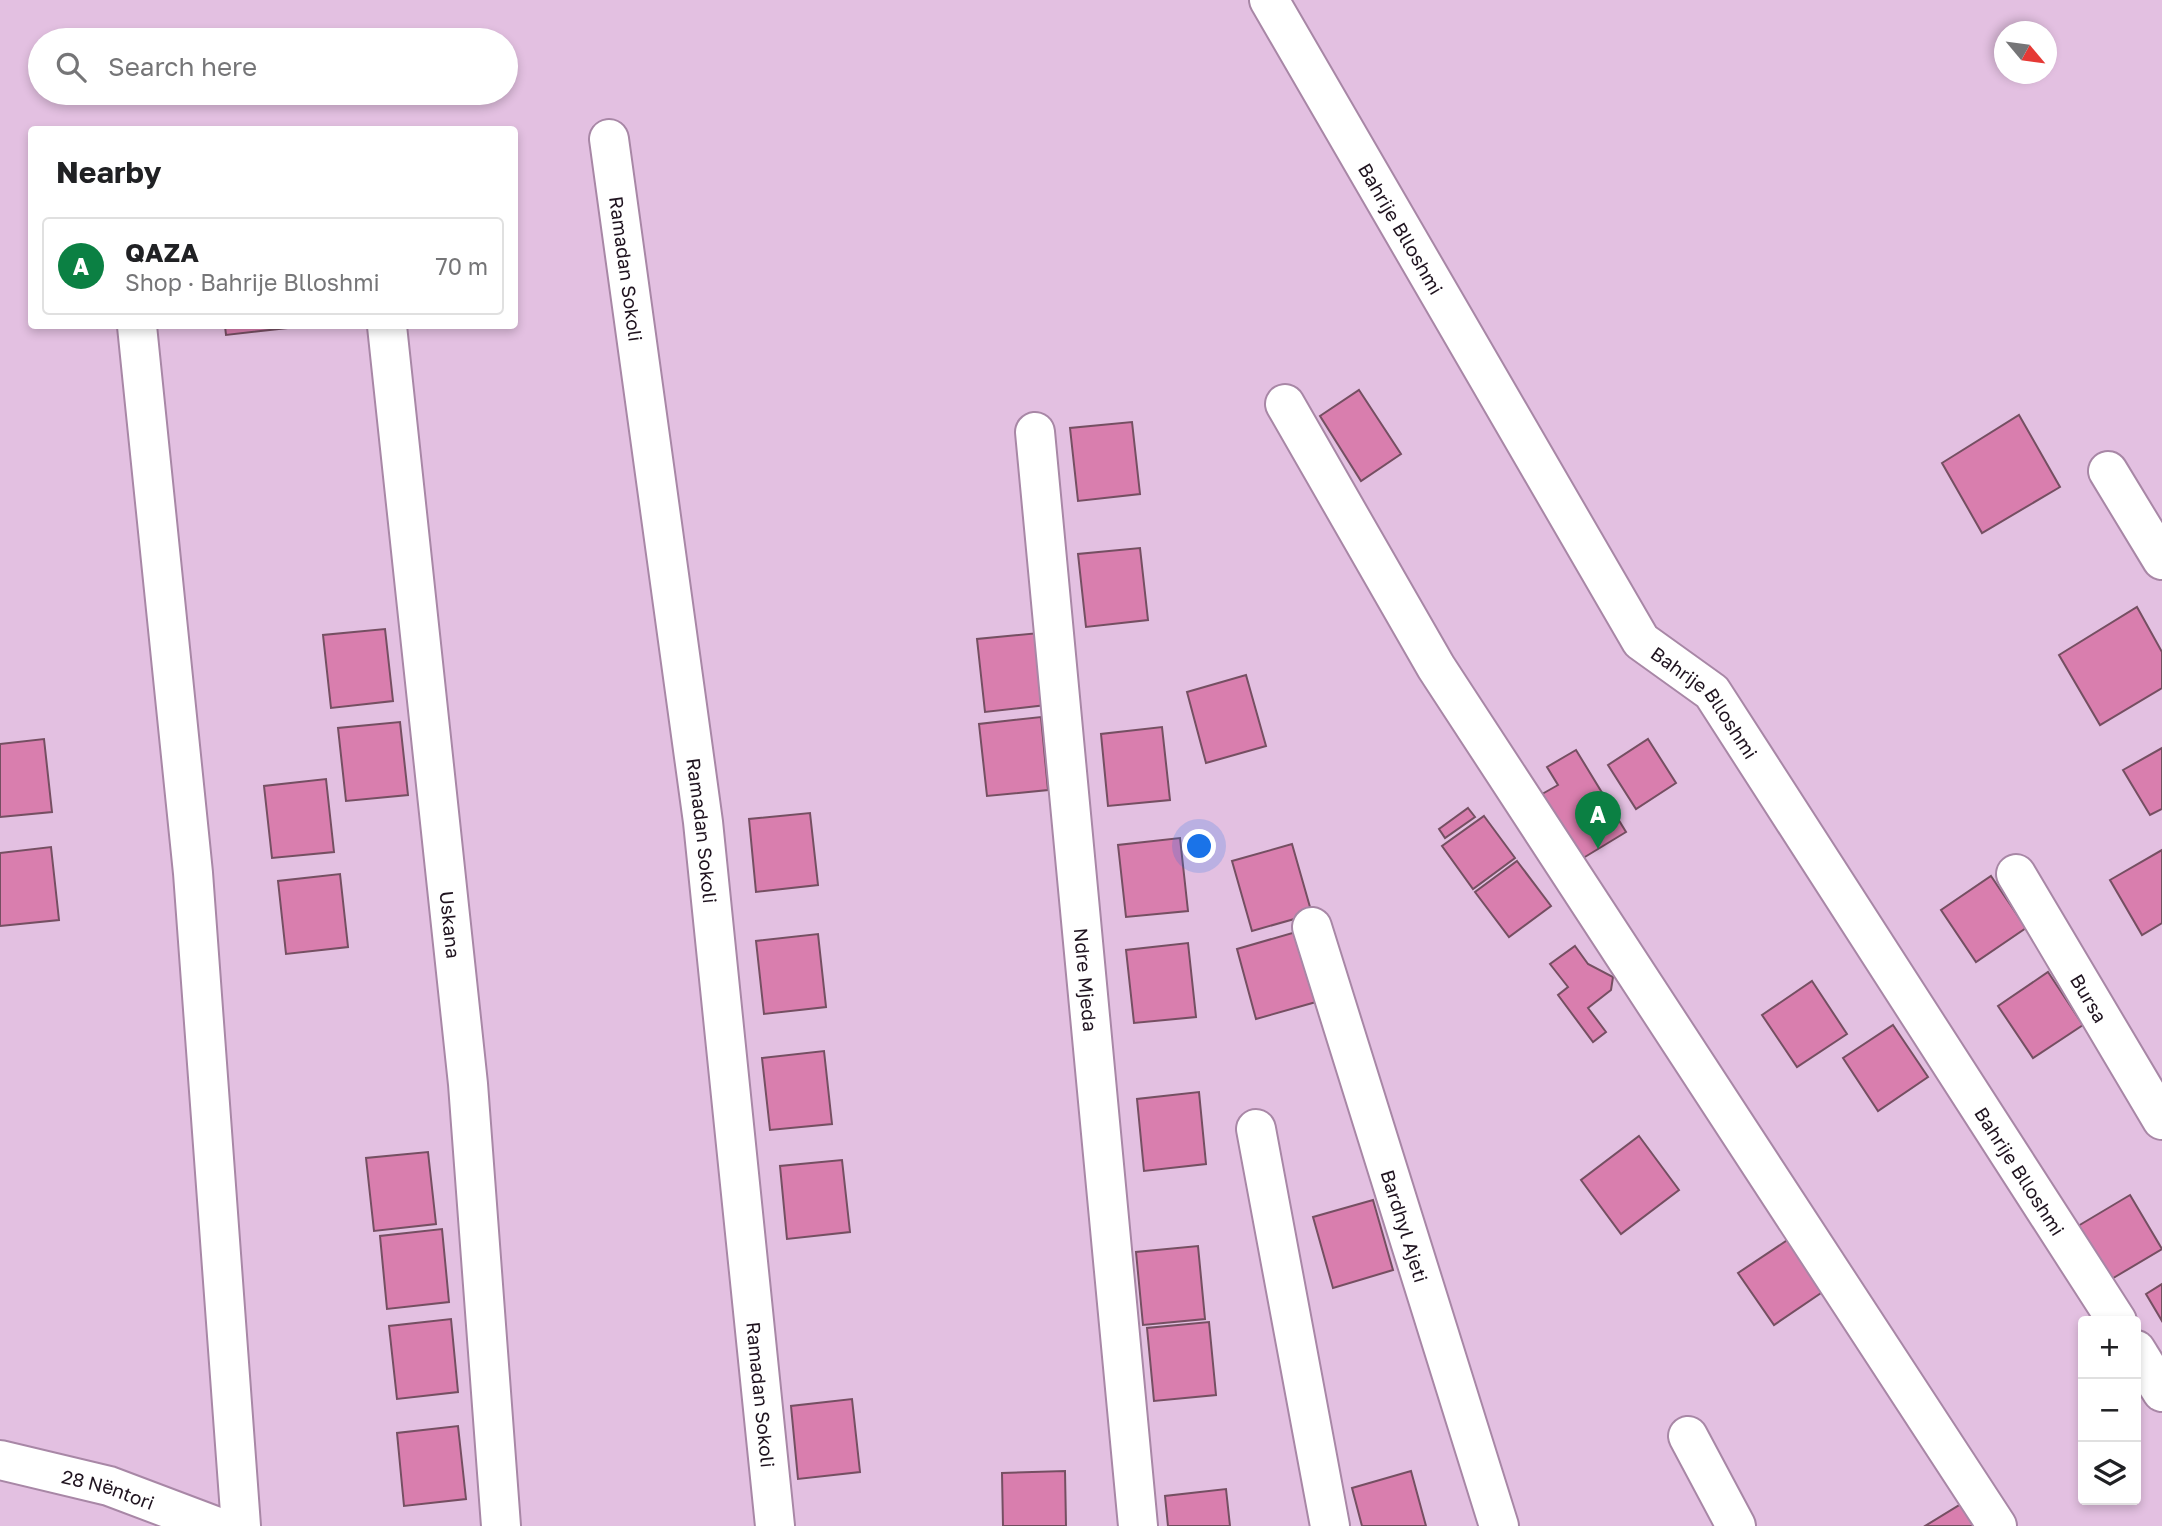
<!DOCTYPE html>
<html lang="en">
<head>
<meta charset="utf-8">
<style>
	body { margin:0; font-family:"Golos Text",sans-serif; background:#f2f2f2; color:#202124 }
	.controls { position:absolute; right:21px; bottom:21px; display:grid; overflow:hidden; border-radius:7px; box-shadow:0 4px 10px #0003 }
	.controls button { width:63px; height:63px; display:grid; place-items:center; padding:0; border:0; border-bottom:2px solid #e0e0e0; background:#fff; color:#202124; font:35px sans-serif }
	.compass { position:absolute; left:1994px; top:21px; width:63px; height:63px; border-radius:50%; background:#fff; box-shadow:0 4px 10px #0003; rotate:119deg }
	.you { position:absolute; left:1200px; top:847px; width:24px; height:24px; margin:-18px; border:5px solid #fff; border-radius:50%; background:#1a73e8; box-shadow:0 0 0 10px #1a73e833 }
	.badge { display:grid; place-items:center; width:46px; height:46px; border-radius:50%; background:#0b8043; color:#fff; font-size:23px; font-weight:700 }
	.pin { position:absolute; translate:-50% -58px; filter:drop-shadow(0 2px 4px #0008) }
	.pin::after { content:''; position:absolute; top:37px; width:24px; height:21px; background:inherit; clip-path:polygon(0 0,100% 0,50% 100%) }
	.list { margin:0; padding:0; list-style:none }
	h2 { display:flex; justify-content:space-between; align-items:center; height:91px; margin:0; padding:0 28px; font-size:30px }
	h2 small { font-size:23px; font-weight:400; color:#757577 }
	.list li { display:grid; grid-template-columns:46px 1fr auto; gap:21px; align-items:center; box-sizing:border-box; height:98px; margin:0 14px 14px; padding:0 14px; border:2px solid #e0e0e0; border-radius:7px }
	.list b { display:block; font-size:26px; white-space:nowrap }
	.list p { margin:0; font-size:23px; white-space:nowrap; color:#757577 }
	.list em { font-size:23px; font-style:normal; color:#757577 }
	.icon { flex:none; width:38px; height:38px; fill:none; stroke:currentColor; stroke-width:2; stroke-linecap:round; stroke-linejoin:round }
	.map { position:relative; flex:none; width:2162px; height:1526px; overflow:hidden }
	.search { position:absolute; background:#fff; box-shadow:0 4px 10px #0003; left:28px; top:28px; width:490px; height:77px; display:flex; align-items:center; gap:18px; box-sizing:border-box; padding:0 24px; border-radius:38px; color:#757577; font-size:26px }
	.panel { position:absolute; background:#fff; box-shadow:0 4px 10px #0003; left:28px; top:126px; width:490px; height:203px; border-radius:7px }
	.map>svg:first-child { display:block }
	.building { fill:#d97eae; stroke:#754f62; stroke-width:2 }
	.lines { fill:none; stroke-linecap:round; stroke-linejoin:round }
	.minor-casing { stroke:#a887a6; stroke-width:42 }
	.minor { stroke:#fff; stroke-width:38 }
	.labels { text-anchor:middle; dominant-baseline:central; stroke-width:7; stroke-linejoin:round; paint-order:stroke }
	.street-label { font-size:19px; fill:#1f131f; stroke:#e3c0e1 }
</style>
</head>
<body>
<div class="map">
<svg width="2162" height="1526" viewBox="0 0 2162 1526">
	<rect width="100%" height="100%" fill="#e3c0e1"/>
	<g class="building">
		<path d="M225 326H287V328L226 335Z"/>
		<path d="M1359 390 1401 454 1361 481 1320 416Z"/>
		<path d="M2019 415 2060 487 1982 533 1942 463Z"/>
		<path d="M1132 422 1140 494 1078 501 1070 428Z"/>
		<path d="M1140 548 1148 620 1086 627 1078 554Z"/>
		<path d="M2137 607 2162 652V688L2100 725 2059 655Z"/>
		<path d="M385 629 393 701 331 708 323 635Z"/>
		<path d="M1039 633 1046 705 985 712 977 639Z"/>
		<path d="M1246 675 1266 746 1206 763 1187 692Z"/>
		<path d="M1041 717 1048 790 987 796 979 724Z"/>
		<path d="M400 722 408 795 346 801 338 728Z"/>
		<path d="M1162 727 1170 800 1108 806 1101 734Z"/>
		<path d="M44 739 52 812 0 817V744Z"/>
		<path d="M1648 739 1676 783 1636 809 1608 765Z"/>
		<path d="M2162 748V809L2150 815 2123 770Z"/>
		<path d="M1576 750 1626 832 1575 863 1535 798 1558 785 1547 767Z"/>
		<path d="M326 779 334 852 272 858 264 786Z"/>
		<path d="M1468 808 1475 817 1445 838 1439 829Z"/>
		<path d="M810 813 818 885 756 892 749 819Z"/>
		<path d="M1484 816 1515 858 1473 889 1442 846Z"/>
		<path d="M1180 838 1188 911 1126 917 1118 845Z"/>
		<path d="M1292 844 1312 914 1252 931 1232 861Z"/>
		<path d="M51 847 59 920 0 926V853Z"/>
		<path d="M2162 850V923L2142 935 2110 880Z"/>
		<path d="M1517 861 1551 906 1509 937 1475 892Z"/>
		<path d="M340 874 348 947 286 954 278 881Z"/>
		<path d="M1991 876 2026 928 1976 962 1941 910Z"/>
		<path d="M1296 932 1316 1002 1256 1019 1237 949Z"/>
		<path d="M818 934 826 1007 764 1014 756 941Z"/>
		<path d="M1188 943 1196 1017 1134 1023 1126 950Z"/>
		<path d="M1575 946 1588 964 1613 977 1611 990 1588 1008 1606 1032 1593 1042 1558 995 1568 987 1550 964Z"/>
		<path d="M2048 972 2083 1025 2033 1058 1998 1006Z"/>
		<path d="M1812 981 1847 1034 1797 1067 1762 1015Z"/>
		<path d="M1893 1025 1928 1077 1878 1111 1843 1058Z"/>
		<path d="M824 1051 832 1124 770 1130 762 1058Z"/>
		<path d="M1199 1092 1206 1164 1144 1171 1137 1099Z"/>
		<path d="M1639 1136 1679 1190 1621 1234 1581 1180Z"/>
		<path d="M428 1152 436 1224 374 1231 366 1158Z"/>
		<path d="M842 1160 850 1232 787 1239 780 1166Z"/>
		<path d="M2130 1195 2162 1249 2110 1280 2078 1226Z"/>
		<path d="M1373 1200 1393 1270 1333 1288 1313 1217Z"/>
		<path d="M442 1229 449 1302 387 1309 380 1236Z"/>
		<path d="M1789 1239 1824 1291 1774 1325 1738 1273Z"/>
		<path d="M1198 1246 1205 1319 1143 1325 1136 1252Z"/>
		<path d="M2162 1284V1321L2146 1294Z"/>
		<path d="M451 1319 458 1392 397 1399 389 1326Z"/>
		<path d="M1209 1322 1216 1395 1154 1401 1147 1328Z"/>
		<path d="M852 1399 860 1472 798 1479 791 1406Z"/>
		<path d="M458 1426 466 1499 404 1506 397 1433Z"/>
		<path d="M1065 1471 1066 1526H1003L1002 1473Z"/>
		<path d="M1411 1471 1426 1526H1362L1352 1488Z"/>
		<path d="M1226 1489 1230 1526H1168L1165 1496Z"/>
		<path d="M1966 1501 1981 1526H1925Z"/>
	</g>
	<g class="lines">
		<g class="minor-casing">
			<g id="minor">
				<path id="s1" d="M1269 0 1641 641 1712 692 2117 1321"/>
				<path id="s2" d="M609 139 703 822 775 1526"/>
				<path d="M137 326 193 873 241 1526"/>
				<path id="s3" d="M387 326 468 1084 501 1526"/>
				<path d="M1285 404 1436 667 1997 1526"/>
				<path id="s4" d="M1035 432 1138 1526"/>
				<path d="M2108 471 2162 560"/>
				<path id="s5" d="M2016 874 2162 1120"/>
				<path id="s6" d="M1312 927 1499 1526"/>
				<path d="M1256 1129 1330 1526"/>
				<path d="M2136 1350 2162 1392"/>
				<path d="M1688 1436 1736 1526"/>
				<path id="s7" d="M0 1460 109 1486 215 1526"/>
			</g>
		</g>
		<use href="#minor" class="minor"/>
	</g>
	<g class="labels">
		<g class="street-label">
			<text stroke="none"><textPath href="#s1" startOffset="264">Bahrije Blloshmi</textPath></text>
			<text stroke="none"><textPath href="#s2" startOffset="131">Ramadan Sokoli</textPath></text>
			<text stroke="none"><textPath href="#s1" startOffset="831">Bahrije Blloshmi</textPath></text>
			<text stroke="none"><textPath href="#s2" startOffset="698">Ramadan Sokoli</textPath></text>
			<text stroke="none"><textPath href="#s3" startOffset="602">Uskana</textPath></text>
			<text stroke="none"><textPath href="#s4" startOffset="550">Ndre Mjeda</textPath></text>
			<text stroke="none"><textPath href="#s5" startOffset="144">Bursa</textPath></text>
			<text stroke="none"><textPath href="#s1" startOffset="1398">Bahrije Blloshmi</textPath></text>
			<text stroke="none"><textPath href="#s6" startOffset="313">Bardhyl Ajeti</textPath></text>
			<text stroke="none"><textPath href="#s2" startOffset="1265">Ramadan Sokoli</textPath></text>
			<text stroke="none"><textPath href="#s7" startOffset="112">28 Nëntori</textPath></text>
		</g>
	</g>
</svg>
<div class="controls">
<button>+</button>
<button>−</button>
<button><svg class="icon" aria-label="layers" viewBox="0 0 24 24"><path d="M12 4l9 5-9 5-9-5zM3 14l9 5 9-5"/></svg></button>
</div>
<svg class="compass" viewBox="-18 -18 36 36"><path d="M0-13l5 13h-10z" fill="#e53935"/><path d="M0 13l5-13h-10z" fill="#757577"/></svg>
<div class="you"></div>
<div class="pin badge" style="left:1598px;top:849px">A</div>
<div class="search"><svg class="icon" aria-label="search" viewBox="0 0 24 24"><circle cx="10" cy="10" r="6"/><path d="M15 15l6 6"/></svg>Search here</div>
<section class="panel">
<h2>Nearby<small></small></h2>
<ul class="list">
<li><span class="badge">A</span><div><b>QAZA</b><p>Shop · Bahrije Blloshmi</p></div><em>70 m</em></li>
</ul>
</section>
</div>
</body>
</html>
